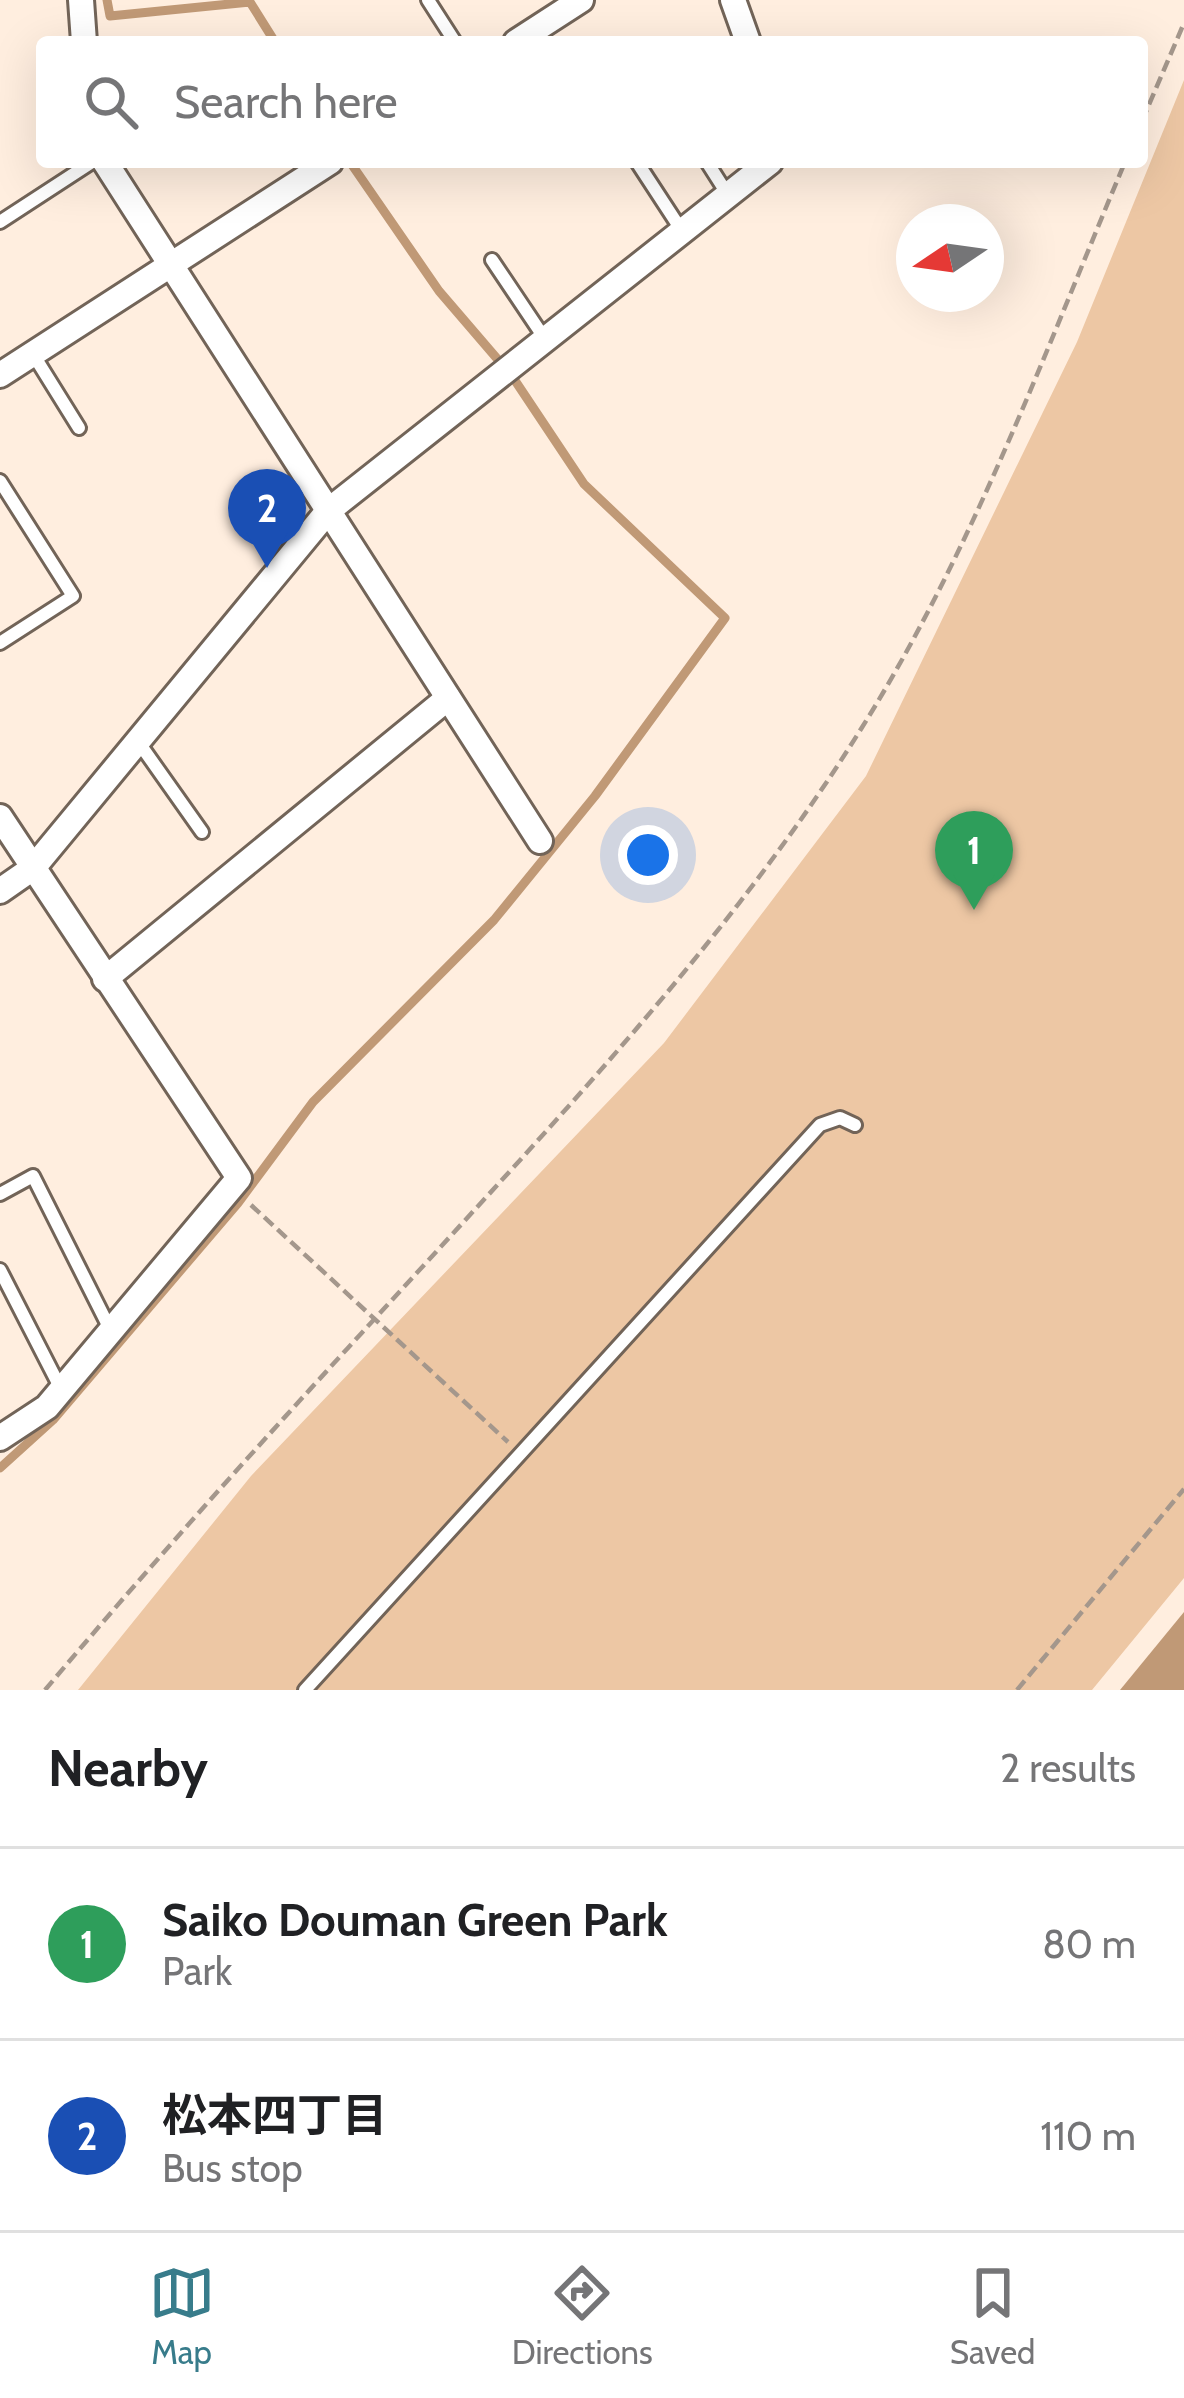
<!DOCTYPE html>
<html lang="en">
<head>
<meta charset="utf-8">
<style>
	body { margin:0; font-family:Cabin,"Noto Sans JP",sans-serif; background:#f2f2f2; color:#202124 }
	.compass { position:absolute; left:896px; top:204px; width:108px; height:108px; border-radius:50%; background:#fff; box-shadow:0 12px 48px #0002; rotate:257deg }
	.you { position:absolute; left:648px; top:855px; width:42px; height:42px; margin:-30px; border:9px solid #fff; border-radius:50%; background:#1a73e8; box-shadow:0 0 0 18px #1a73e833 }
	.badge { display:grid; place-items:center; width:78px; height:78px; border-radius:50%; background:#387c8b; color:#fff; font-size:39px; font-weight:700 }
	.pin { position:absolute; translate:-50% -99px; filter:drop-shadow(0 3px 6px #0008) }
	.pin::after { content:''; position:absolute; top:63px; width:42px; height:36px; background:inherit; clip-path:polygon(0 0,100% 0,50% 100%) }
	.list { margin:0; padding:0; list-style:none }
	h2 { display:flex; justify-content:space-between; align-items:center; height:156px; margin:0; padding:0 48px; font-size:51px }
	h2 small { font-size:39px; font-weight:400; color:#757577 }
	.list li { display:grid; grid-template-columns:78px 1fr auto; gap:36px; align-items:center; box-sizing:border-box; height:192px; padding:0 48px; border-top:3px solid #e0e0e0 }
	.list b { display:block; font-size:45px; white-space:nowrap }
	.list p { margin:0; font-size:39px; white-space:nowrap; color:#757577 }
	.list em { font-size:39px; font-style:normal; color:#757577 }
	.icon { flex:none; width:66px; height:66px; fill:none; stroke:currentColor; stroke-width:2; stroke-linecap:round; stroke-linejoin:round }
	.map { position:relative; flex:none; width:1184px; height:1690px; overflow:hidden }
	.search { position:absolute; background:#fff; box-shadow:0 12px 48px #0002; left:36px; right:36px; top:36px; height:132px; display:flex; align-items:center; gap:30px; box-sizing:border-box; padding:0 42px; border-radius:12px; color:#757577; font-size:45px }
	.sheet { height:540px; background:#fff }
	nav { display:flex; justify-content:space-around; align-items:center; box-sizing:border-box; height:168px; border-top:3px solid #e0e0e0; background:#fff; font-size:33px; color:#757577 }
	nav a { display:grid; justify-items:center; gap:6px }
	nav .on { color:#387c8b }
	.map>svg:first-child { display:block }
	.green { fill:#edc7a4 }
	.water { fill:#c09976 }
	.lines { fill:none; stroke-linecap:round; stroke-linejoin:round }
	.stream { stroke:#c09976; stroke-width:9 }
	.lane-casing { stroke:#726458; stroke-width:18 }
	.street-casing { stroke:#726458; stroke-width:30 }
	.path { stroke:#a4978c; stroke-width:4.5; stroke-dasharray:12 6; stroke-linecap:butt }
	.lane { stroke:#fff; stroke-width:12 }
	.street { stroke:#fff; stroke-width:24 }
</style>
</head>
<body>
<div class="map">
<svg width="1184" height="1690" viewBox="0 0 1184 1690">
	<rect width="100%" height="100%" fill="#ffeedf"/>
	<path class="green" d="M1184 80V1578L1092 1690H78L251 1476 664 1043 866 776 1077 342Z"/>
	<path class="water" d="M1184 1612V1690H1120Z"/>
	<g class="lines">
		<g class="stream">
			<path d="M107 0 110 16 250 2 275 42"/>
			<path d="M0 1468 53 1420 238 1203 313 1102 494 920 595 796 725 618 584 484 512 376 439 291 350 162"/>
		</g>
		<g class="lane-casing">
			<g id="lane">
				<path d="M428 0 455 42"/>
				<path d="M637 162 682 231"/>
				<path d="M707 162 728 195"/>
				<path d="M0 222 92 162"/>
				<path d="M492 260 545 339"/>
				<path d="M33 354 79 428"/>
				<path d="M0 481 73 596 0 643"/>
				<path d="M137 740 202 832"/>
				<path d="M0 1194 33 1176 110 1329"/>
				<path d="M0 1270 61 1389"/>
				<path d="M305 1690 820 1125 840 1118 855 1125"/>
			</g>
		</g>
		<g class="street-casing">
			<g id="street">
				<path d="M81 0 84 42"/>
				<path d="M733 0 748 42"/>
				<path d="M516 42 581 0"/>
				<path d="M105 162 540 841"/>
				<path d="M0 375 330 162"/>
				<path d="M0 817 239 1178 47 1407 0 1438"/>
				<path d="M0 891 33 868 328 511 770 162"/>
				<path d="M105 979 448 698"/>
			</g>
		</g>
		<g class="path">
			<path d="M1142 121 1184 23"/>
			<path d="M251 1205 508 1442"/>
			<path d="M45 1690C157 1557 274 1428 392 1300 558 1118 730 939 861 729 972 552 1044 354 1125 162"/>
			<path d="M1017 1690 1184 1489"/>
		</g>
		<use href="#lane" class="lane"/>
		<use href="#street" class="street"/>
	</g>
</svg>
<svg class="compass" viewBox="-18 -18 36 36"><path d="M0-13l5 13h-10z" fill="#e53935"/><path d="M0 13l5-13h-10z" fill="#757577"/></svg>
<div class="you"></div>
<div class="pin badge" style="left:974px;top:910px;background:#2e9e5b">1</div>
<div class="pin badge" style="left:267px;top:568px;background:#1a4fb4">2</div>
<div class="search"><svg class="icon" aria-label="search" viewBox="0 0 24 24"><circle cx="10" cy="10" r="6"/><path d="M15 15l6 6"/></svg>Search here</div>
</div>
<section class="sheet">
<h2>Nearby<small>2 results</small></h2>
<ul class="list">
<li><span class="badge" style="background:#2e9e5b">1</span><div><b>Saiko Douman Green Park</b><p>Park</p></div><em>80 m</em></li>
<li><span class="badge" style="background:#1a4fb4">2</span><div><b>松本四丁目</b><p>Bus stop</p></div><em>110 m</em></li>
</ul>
</section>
<nav>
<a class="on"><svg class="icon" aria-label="map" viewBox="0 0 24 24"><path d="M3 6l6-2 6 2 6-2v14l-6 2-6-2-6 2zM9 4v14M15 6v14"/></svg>Map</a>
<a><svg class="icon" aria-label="directions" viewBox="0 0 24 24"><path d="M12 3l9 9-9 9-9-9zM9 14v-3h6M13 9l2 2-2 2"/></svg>Directions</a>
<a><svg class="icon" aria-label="saved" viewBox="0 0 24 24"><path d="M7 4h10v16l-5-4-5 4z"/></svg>Saved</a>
</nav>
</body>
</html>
